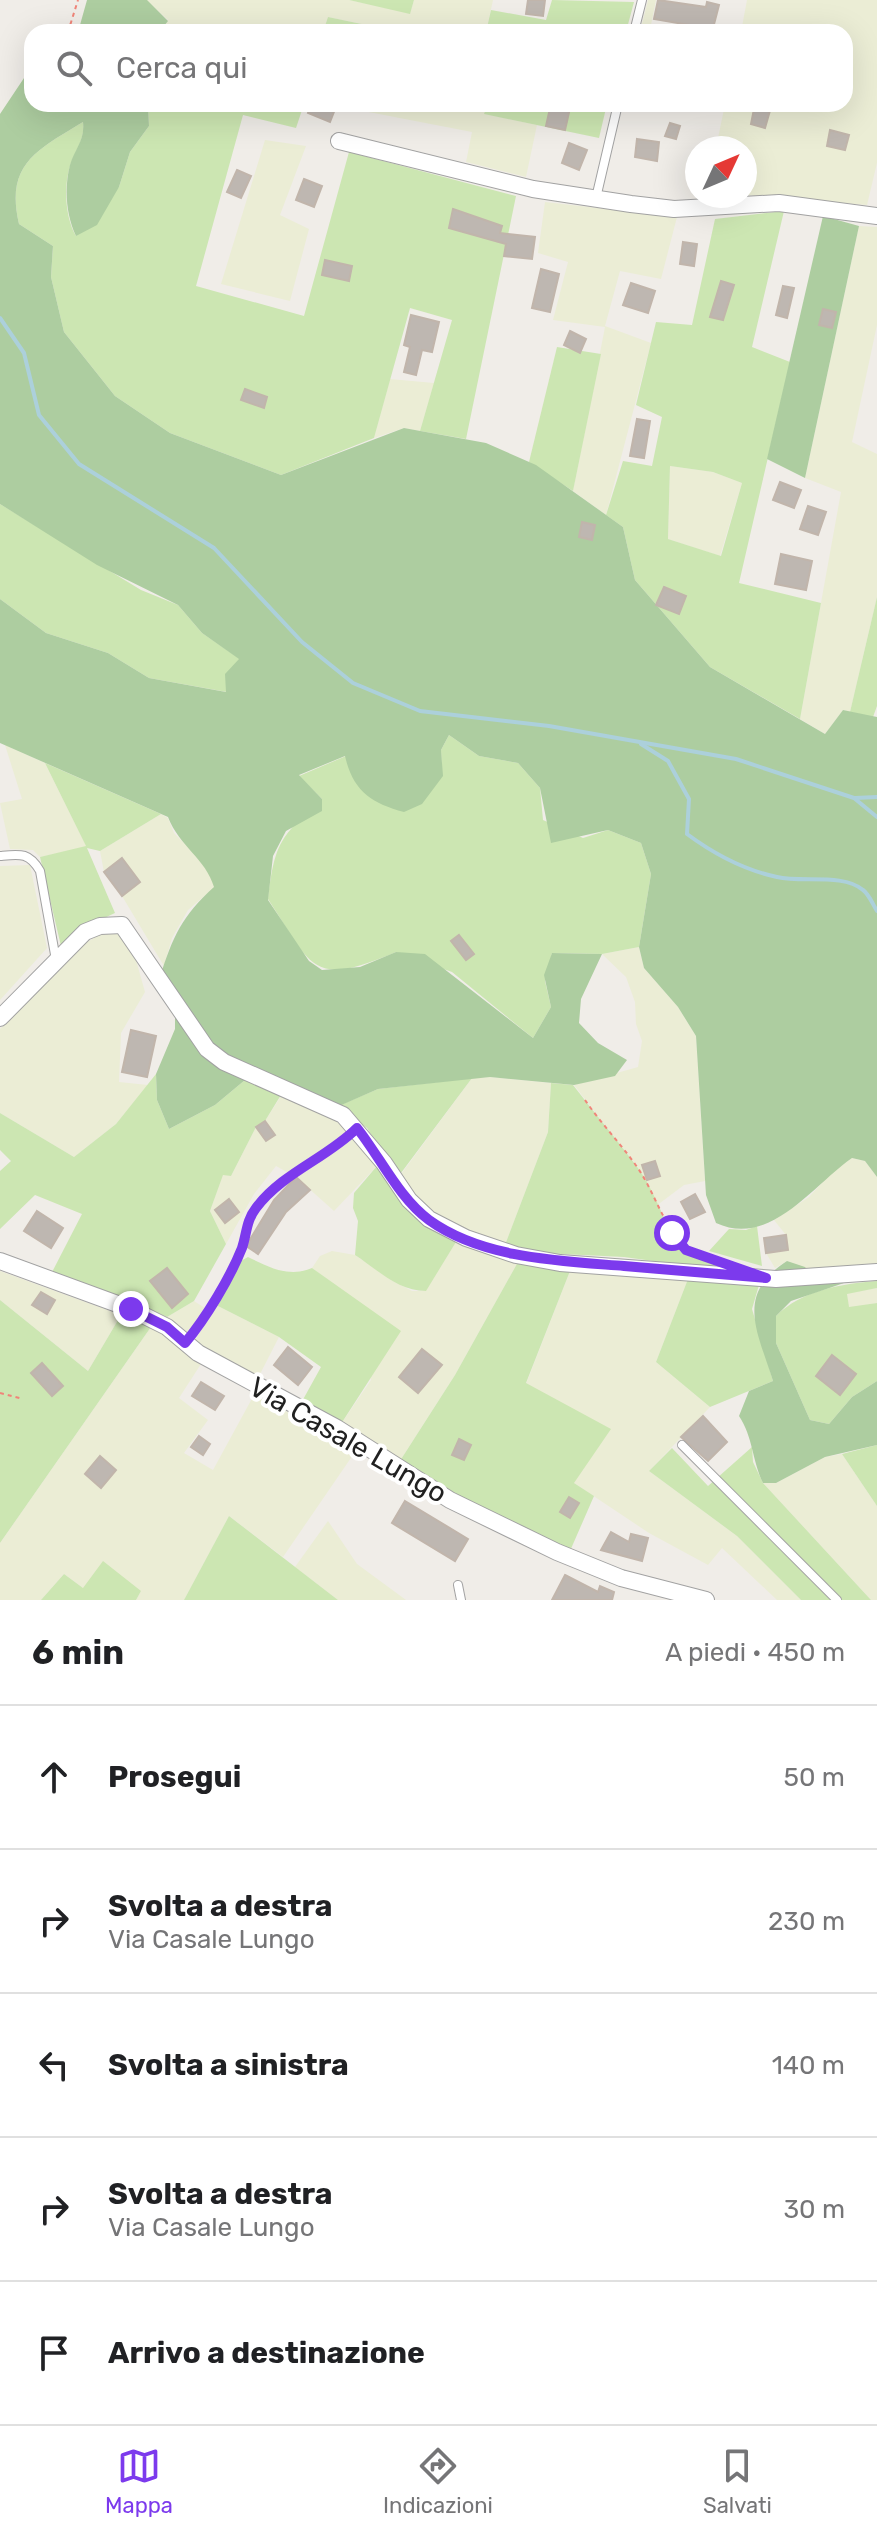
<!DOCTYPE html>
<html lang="it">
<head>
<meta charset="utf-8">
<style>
	body { margin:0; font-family:Rubik,sans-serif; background:#f6f6f6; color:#202124 }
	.compass { position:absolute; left:685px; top:136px; width:72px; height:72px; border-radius:50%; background:#fff; box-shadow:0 8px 32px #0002; rotate:46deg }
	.stop { position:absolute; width:24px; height:24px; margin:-18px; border:6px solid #7c3aed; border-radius:50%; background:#fff }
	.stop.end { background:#7c3aed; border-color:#fff; box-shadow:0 2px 8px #0008 }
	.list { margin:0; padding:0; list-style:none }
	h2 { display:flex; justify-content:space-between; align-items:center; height:104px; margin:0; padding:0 32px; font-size:34px }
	h2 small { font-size:26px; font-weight:400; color:#757577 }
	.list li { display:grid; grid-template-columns:52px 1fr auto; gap:24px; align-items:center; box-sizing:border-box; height:144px; padding:0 32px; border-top:2px solid #e0e0e0 }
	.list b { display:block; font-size:30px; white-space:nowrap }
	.list p { margin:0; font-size:26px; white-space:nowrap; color:#757577 }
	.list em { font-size:26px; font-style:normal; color:#757577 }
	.icon { flex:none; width:44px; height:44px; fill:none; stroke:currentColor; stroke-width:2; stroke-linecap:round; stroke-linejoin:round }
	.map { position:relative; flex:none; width:877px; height:1600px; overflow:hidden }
	.search { position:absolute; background:#fff; box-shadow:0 8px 32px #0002; left:24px; right:24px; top:24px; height:88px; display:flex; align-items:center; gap:20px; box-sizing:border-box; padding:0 28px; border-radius:24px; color:#757577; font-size:30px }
	.sheet { height:824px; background:#fff }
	nav { display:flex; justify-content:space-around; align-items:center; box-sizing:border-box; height:112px; border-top:2px solid #e0e0e0; background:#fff; font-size:22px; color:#757577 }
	nav a { display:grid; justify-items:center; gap:4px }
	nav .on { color:#7c3aed }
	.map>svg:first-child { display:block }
	.farmland { fill:#ebedd5 }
	.grass { fill:#cce6b2; fill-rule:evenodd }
	.forest { fill:#adcda0 }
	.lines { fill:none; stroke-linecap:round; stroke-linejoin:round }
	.stream { stroke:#acd0db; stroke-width:4 }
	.building { fill:#beb7b1; stroke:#c1b5ab; stroke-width:2 }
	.lane-casing { stroke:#a2a2a2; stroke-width:10 }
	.street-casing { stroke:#a2a2a2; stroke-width:18 }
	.path { stroke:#f08579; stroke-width:2; stroke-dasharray:4 4; stroke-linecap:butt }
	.lane { stroke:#fff; stroke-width:8 }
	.street { stroke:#fff; stroke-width:16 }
	.route { stroke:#7c3aed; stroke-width:10 }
	.labels { text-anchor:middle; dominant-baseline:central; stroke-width:8; stroke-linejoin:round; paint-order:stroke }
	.street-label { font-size:28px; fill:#212121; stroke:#fff }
</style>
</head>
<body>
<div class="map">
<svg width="877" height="1600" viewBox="0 0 877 1600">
	<rect width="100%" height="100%" fill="#f0ede8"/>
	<g class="farmland">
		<path d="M146 0H349L410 13 414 0H493L486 32H400L328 17 323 32H159L168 20Z"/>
		<path d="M648 0H656L650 30 665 32H640Z"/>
		<path d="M747 0H877V163L867 205 745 195V148H716L725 104H845V32H741Z"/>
		<path d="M349 104H488L485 114 537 125 526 177 466 162 472 132 348 108Z"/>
		<path d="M265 140 306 146 280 215 309 229 290 301 221 284Z"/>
		<path d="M545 202 677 217 661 279 620 271 605 326 651 343 606 515 573 491 605 327 553 320 568 262 538 253Z"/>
		<path d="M859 226 877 227V325L852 442 877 454V597L850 712 843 710 825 734 800 719 841 492 805 478Z"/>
		<path d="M390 379 434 383 420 431 404 428 374 438Z"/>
		<path d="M670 466 713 472 742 483 720 556 668 539Z"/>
		<path d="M5 745 45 763 87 847 40 857 33 850 10 849 0 803 22 799Z"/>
		<path d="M161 814 168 818 174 833 209 868 215 887 188 910 172 938 164 966 122 896 140 882 122 859 104 872 100 851Z"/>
		<path d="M30 865 47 948 0 1000V866Z"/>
		<path d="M109 929 122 937 134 953 145 992 121 1033 119 1082 148 1085 116 1124 74 1157 0 1113V1029L84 944Z"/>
		<path d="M639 947 644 968 678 1007 696 1036 705 1181 684 1185 656 1206 637 1166 574 1085 638 1067 642 1041 636 1024 635 1002 626 977 602 954Z"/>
		<path d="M490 1077 551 1083 548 1132 505 1245 461 1230 424 1206 399 1177 472 1078Z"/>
		<path d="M283 1093 339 1117 377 1166 334 1211 296 1177 276 1166 254 1194 226 1244 210 1211 223 1174 231 1176 256 1127 265 1121Z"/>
		<path d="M852 1158 865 1161 877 1177V1266L809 1272 787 1261 775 1268 766 1253 788 1249 786 1235 774 1220 809 1197 832 1172Z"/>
		<path d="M456 1242 518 1262 455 1375 398 1464 339 1427 371 1380 344 1292 312 1268 320 1256 332 1251 355 1255 393 1281 412 1291H425Z"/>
		<path d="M0 1271 121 1315 88 1371 0 1300Z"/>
		<path d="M570 1271 688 1279 656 1362 710 1407 649 1471 737 1536 801 1600H777L722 1548 708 1565 649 1533 574 1483 526 1384Z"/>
		<path d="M877 1288V1303L848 1308 847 1293Z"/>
		<path d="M194 1301 208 1310 192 1335 167 1317Z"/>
		<path d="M216 1305 279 1337 257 1380 193 1344Z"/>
		<path d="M153 1324 201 1364 179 1398 208 1420 184 1453 213 1470 255 1393 355 1452 283 1557 229 1516 184 1600H136L141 1591 83 1588 64 1574 41 1600H0V1543Z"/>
		<path d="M842 1454 877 1506V1600H871L763 1483H776L825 1457Z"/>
		<path d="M328 1521 357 1564 406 1600H338L295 1567Z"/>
	</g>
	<g class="grass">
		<path d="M349 0H414L410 14Z"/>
		<path d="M552 0 634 2 626 32H486L491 10 546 20Z"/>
		<path d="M328 17 400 32H323Z"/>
		<path d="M148 104H304L296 128 243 115 196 286 304 316 349 152 516 196 466 439 420 431 452 320 410 308 374 438 281 475 170 433 115 396 64 332 51 277 53 246 19 224C5 164 37 150 83 122 85 139 77 147 71 163 63 185 65 217 76 236L119 187 130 152 149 126Z"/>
		<path d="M488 104H607L599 138 484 114Z"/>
		<path d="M784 211 752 347 790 362 739 583 821 603 800 719 710 667 635 580 623 527 606 515 623 461 652 466 662 417 636 405 656 322 692 325 715 219ZM670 466 713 472 742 483 721 556 668 539Z"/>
		<path d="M557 347 601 354 573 491 529 462Z"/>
		<path d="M0 504 141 590 178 605 202 633 240 659 227 692 149 678 108 653 46 633 0 599Z"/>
		<path d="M877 597V706L873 717 850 712Z"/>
		<path d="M449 735 479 756 518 763 540 788 543 820 583 838 608 830 641 843 651 874 639 947 602 954 552 953 545 981 551 1007 533 1038 452 972 396 952C311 988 313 968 268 899 275 842 280 837 322 799L299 776 346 756 442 776 441 750Z"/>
		<path d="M45 763 161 814 100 851 87 848 115 913 78 930 61 946 40 857 86 846Z"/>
		<path d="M156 1074 157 1100 169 1129 215 1105 251 1075 284 1090 265 1121 256 1127 231 1176 223 1175 210 1211 226 1244 194 1301 167 1317 132 1301 49 1278 82 1214 35 1195 0 1229V1171L11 1161 0 1150V1113L74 1157 116 1124Z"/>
		<path d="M472 1078 398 1177 367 1128 338 1106 378 1089Z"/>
		<path d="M551 1083 573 1085C593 1111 615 1137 635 1164 672 1213 657 1249 732 1266L733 1272 624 1257 541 1253 505 1245 548 1132Z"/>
		<path d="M377 1166C398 1200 422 1221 456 1242L426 1291C398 1291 378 1270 355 1255L358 1221 353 1208 354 1193Z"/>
		<path d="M757 1226 762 1266 709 1251 729 1229 746 1230Z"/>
		<path d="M248 1257C269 1267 289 1278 312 1268L401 1331 339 1427 300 1405 321 1367 279 1337 216 1305 239 1262Z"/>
		<path d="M518 1262 570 1271 526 1383 611 1429 574 1483 594 1496 570 1551 473 1507 398 1464 455 1375Z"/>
		<path d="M688 1279 759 1285 752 1309 773 1381 710 1407 656 1362Z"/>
		<path d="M877 1281V1288L847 1294 849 1307 877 1303V1381L852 1397 829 1424 810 1420 776 1343V1316C802 1290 841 1284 877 1281Z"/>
		<path d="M0 1300 88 1371 121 1315 153 1324 0 1543Z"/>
		<path d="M877 1445V1506L842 1454Z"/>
		<path d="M752 1447 753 1462 763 1483 871 1600H801L737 1536 649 1471 672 1448 708 1486Z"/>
		<path d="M229 1516 338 1600H184Z"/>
		<path d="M103 1561 141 1591 136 1600H41L64 1574 83 1588Z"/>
	</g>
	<g class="forest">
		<path d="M87 0H147L168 21 159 32H78Z"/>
		<path d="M28 72H32V104H148L149 126 130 152 119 187 97 225 76 236C66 215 64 188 70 165 75 148 85 141 83 122 37 150 5 164 19 224L53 246 51 277 64 332 115 396 170 433 281 475 404 428 486 443 536 465 623 527 635 580 710 667 825 734 843 710 877 717V1177L865 1161 852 1158C812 1186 770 1248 716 1223L706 1195 696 1036 678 1007 644 968 639 947 651 874 641 843 608 830 551 843 540 788 518 763 479 756 449 735 441 750 443 776 422 804 404 812C371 803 353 791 345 756L299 775 322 799V811L286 831 273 856 268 900 309 961 322 970 360 967 396 952 425 954 533 1038 551 1007 544 975 552 953 602 954 581 999 579 1023 598 1043 627 1060 615 1076 574 1085 490 1077 378 1089 330 1110 251 1075 215 1105 169 1129 157 1100 156 1074 175 1029V1001L160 977C173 936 182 916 214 887 206 859 179 846 168 817L0 743V599L46 633 108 653 149 678 226 692 225 674 239 659 202 633 178 605 97 565 0 504V114Z"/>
		<path d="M823 216 859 226 805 478 767 459Z"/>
		<path d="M787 1261 805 1267 820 1284 844 1283 791 1301 776 1316V1343L810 1420 829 1424 852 1397 877 1381V1445L825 1457 776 1483H763C752 1460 753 1437 739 1416L749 1391 773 1381C758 1332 734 1295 787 1261Z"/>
	</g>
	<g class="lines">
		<g class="stream">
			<path d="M0 318 24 353 39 415 79 464 214 548 302 642 353 683 420 711 549 726 736 759 854 798 877 817"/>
			<path d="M641 744 668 761 689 799 687 834C714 854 744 870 777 877 802 883 843 873 863 890 869 894 873 905 877 911"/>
			<path d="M855 798 877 797"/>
		</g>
	</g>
	<g class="building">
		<path d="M528 0H545L543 16 526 14Z"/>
		<path d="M658 0 706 7 707 2 719 5 712 32H699L701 27 654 19Z"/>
		<path d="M311 104H337L330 122 308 113Z"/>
		<path d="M551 104 570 108 565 130 546 126Z"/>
		<path d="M755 104 771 107 765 128 751 124Z"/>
		<path d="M670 123 680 126 676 139 665 136Z"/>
		<path d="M830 130 849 135 845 150 827 146Z"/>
		<path d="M637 139 659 142 657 161 635 157Z"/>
		<path d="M569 143 587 150 579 170 562 163Z"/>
		<path d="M237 170 251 176 241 198 227 192Z"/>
		<path d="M304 179 322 186 314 207 296 200Z"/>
		<path d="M453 209 502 226 500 233 535 237 532 259 504 256 506 244 449 228Z"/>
		<path d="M683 242 697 244 694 266 680 264Z"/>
		<path d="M325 260 352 266 349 281 322 275Z"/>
		<path d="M541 269 559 274 550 312 532 308Z"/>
		<path d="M721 281 734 285 723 320 710 317Z"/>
		<path d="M631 283 655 291 648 313 623 305Z"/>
		<path d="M783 286 794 288 787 318 776 315Z"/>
		<path d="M823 309 836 312 832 328 819 325Z"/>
		<path d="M411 315 439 322 432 352 422 350 416 375 404 372 410 347 404 345Z"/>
		<path d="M570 331 586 339 580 353 564 345Z"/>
		<path d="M245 389 267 397 264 408 241 400Z"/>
		<path d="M637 419 650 421 644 458 630 456Z"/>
		<path d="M780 482 801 490 794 508 773 500Z"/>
		<path d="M808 506 826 512 818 535 800 529Z"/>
		<path d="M582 522 595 525 592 540 579 537Z"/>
		<path d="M781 554 812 561 806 590 775 584Z"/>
		<path d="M664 587 686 596 679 614 656 605Z"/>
		<path d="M122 858 140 882 122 896 104 872Z"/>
		<path d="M459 935 474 954 466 960 451 941Z"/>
		<path d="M131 1030 156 1036 147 1077 122 1072Z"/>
		<path d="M265 1121 275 1135 266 1141 256 1127Z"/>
		<path d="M655 1161 660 1176 647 1180 642 1165Z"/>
		<path d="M296 1177 310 1190 286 1212 258 1254 246 1246 274 1200Z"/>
		<path d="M695 1194 705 1212 690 1219 681 1202Z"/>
		<path d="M229 1199 239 1212 225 1223 215 1210Z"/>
		<path d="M37 1211 63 1228 51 1248 24 1231Z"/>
		<path d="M786 1235 788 1250 766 1253 764 1238Z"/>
		<path d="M167 1268 188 1294 172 1308 150 1281Z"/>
		<path d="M41 1292 55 1300 47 1314 32 1305Z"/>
		<path d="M288 1347 312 1367 298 1385 274 1365Z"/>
		<path d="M422 1349 442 1365 418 1393 399 1377Z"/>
		<path d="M832 1355 856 1374 840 1395 816 1376Z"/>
		<path d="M42 1363 63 1386 52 1396 31 1373Z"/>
		<path d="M201 1382 224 1396 215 1410 192 1396Z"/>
		<path d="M703 1416 727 1442 708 1461 681 1437Z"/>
		<path d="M199 1436 210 1444 203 1455 191 1447Z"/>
		<path d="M459 1439 471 1445 464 1460 452 1455Z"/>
		<path d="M100 1456 116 1470 101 1488 85 1474Z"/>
		<path d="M569 1497 579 1503 570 1518 560 1512Z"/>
		<path d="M405 1501 468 1539 455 1561 392 1523Z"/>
		<path d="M611 1532 629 1542 631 1534 648 1538 642 1561 601 1550Z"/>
		<path d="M565 1575 598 1592 600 1586 614 1592 612 1600H552Z"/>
	</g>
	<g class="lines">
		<g class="lane-casing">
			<g id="lane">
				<path d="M634 32 642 0"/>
				<path d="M596 198 618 104"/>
				<path d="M0 856C20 854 29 852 40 871L56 960"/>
				<path d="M682 1445 837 1600"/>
				<path d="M458 1585 461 1600"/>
			</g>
		</g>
		<g class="street-casing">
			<g id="street">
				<path d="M339 141 533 189 631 204 674 209 779 203 877 216"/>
				<path d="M0 1018 85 932 100 926 122 925 207 1049 224 1062 343 1115 384 1163 409 1200 429 1219 466 1238 516 1255 560 1263 776 1279 877 1272"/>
				<path d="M0 1261 131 1309 167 1327 198 1353 337 1428 450 1500 557 1552 621 1578 706 1600"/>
			</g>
		</g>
		<g class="path">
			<path d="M68 32 78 0"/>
			<path d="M585 1100C600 1122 619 1142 635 1164 660 1198 663 1239 705 1258"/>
			<path d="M196 1329 242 1247 247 1223 257 1207 276 1188 345 1140"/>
			<path d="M0 1393 23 1399"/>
		</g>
		<use href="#lane" class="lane"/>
		<use href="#street" class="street"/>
	</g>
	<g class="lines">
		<path class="route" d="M131 1309 167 1327 185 1343C206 1318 230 1278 242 1248 247 1233 246 1221 256 1208 282 1173 327 1158 357 1128 380 1157 399 1198 429 1220 483 1259 561 1261 624 1266 671 1270 719 1274 766 1278L686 1250 672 1233"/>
	</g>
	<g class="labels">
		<g class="street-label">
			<text transform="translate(348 1440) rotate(30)">Via Casale Lungo</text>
		</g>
	</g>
</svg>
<svg class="compass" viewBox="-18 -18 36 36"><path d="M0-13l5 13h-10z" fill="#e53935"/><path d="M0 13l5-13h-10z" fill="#757577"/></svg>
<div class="stop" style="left:672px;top:1233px"></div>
<div class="stop end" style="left:131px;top:1309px"></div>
<div class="search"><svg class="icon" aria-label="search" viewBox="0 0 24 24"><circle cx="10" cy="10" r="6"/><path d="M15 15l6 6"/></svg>Cerca qui</div>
</div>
<section class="sheet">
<h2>6 min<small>A piedi · 450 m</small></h2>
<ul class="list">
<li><svg class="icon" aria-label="ahead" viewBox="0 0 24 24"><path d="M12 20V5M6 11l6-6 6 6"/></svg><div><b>Prosegui</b></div><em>50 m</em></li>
<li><svg class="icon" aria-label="right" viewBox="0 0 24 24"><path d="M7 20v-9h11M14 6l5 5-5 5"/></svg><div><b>Svolta a destra</b><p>Via Casale Lungo</p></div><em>230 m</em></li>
<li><svg class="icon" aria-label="left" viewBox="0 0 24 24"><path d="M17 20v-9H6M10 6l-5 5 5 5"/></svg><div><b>Svolta a sinistra</b></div><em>140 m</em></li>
<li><svg class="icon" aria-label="right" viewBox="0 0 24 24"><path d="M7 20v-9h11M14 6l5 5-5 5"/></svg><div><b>Svolta a destra</b><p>Via Casale Lungo</p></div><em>30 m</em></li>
<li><svg class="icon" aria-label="arrive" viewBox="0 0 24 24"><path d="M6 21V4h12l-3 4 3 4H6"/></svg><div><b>Arrivo a destinazione</b></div></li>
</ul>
</section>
<nav>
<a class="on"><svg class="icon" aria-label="map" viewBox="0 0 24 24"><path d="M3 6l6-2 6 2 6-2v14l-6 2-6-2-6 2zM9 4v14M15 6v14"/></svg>Mappa</a>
<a><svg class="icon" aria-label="directions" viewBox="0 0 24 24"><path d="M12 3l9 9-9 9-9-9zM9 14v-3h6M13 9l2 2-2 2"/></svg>Indicazioni</a>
<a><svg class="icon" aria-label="saved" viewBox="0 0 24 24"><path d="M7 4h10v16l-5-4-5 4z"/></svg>Salvati</a>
</nav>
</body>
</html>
